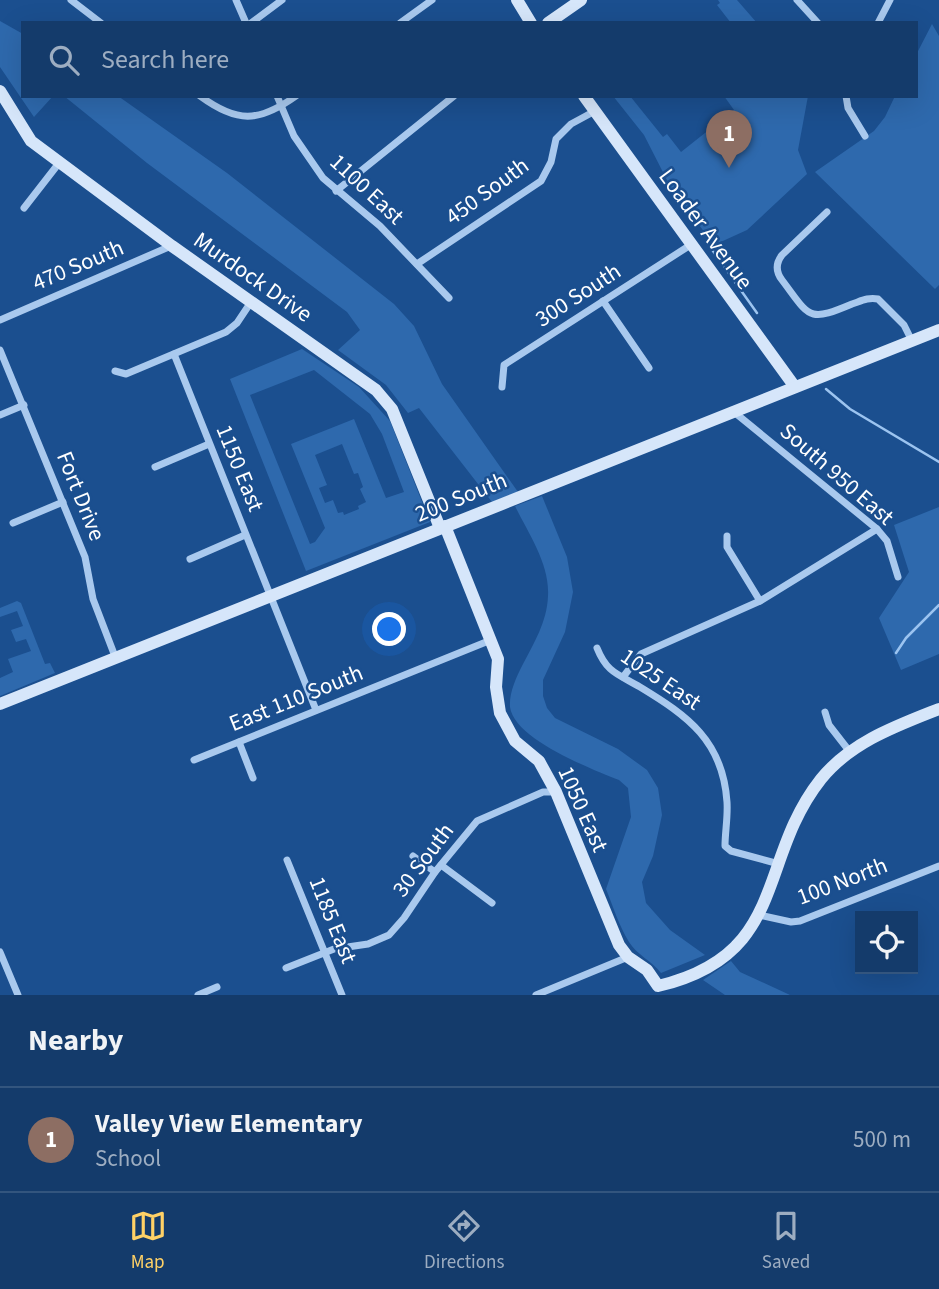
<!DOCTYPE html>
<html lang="en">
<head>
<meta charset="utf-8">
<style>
	body { margin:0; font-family:"Source Sans 3",sans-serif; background:#1d4271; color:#f1f3f6 }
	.controls { position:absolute; right:21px; bottom:21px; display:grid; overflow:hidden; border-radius:0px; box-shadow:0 7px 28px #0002 }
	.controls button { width:63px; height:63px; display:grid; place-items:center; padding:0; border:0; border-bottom:2px solid #33557e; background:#143b6b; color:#f1f3f6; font:35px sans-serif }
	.you { position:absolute; left:390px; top:630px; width:24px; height:24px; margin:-18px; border:5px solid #fff; border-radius:50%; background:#1a73e8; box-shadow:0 0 0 10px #1a73e833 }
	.badge { display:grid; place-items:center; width:46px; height:46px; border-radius:50%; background:#ffd166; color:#fff; font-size:23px; font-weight:700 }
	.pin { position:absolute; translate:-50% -58px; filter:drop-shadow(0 2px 4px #0008) }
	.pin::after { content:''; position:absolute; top:37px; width:24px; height:21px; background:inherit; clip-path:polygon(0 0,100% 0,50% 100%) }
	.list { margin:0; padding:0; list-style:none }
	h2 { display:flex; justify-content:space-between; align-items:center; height:91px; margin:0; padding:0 28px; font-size:30px }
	h2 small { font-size:23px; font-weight:400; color:#9dadc1 }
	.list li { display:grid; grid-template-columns:46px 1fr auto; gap:21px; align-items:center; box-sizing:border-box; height:105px; padding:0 28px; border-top:2px solid #33557e }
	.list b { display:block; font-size:26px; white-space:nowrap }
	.list p { margin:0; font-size:23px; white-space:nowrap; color:#9dadc1 }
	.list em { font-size:23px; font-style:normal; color:#9dadc1 }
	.icon { flex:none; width:38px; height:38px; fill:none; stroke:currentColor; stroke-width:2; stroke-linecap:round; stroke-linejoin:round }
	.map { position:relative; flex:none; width:939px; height:995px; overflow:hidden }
	.search { position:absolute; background:#143b6b; box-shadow:0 7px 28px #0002; left:21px; right:21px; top:21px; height:77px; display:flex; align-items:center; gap:18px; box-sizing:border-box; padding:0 24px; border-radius:0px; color:#9dadc1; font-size:26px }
	.sheet { height:196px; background:#143b6b }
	nav { display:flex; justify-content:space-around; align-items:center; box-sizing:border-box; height:98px; border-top:2px solid #33557e; background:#143b6b; font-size:19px; color:#9dadc1 }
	nav a { display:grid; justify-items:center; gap:4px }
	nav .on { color:#ffd166 }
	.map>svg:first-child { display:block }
	.green { fill:#2e69ad; fill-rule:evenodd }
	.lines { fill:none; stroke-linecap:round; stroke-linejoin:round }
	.stream { stroke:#9cc4f0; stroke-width:2.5 }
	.street { stroke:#a9c9ee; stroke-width:7 }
	.secondary { stroke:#d6e6fa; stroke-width:12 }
	.labels { text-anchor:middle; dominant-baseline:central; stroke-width:5; stroke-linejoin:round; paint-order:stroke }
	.street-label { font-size:23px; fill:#fff; stroke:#1b4f8f }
</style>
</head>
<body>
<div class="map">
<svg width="939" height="995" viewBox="0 0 939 995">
	<rect width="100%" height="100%" fill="#1b4f8f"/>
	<g class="green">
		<path d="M718 0H737L757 23H731L717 5 720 3Z"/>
		<path d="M0 21 23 34V96H53L34 117 0 67Z"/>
		<path d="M932 24 939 36V285L935 289 815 172 874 131 885 117 895 96H916V55Z"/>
		<path d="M64 96H118L227 173 394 304 414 326 442 384 518 492 492 502 419 408 408 413 386 385 338 350 360 330 347 312 147 163Z"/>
		<path d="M613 96H630L663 137 667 134 681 152 734 110 724 96H808L798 150 807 174 747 230 714 245 670 186 644 135Z"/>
		<path d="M302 349 359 387 390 421 430 522 306 571 230 379ZM314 370 370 414 382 434 404 492 386 498 354 419 291 444 325 528 315 542 310 544 250 395ZM342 444 354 474 358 473 363 487 360 489 366 502 358 506 359 509 344 515 343 512 338 513 333 500 325 503 319 488 327 485 315 455Z"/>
		<path d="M542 496 567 557 573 592 565 632 543 680V696L547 708 555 718 618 749 647 770 658 788 662 815 653 856 642 882 646 903 670 930 705 955 661 973C652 961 637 955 629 942 619 926 613 906 606 889L631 817 628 788 619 780C591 769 514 739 510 707 509 693 516 678 522 666 534 643 547 622 548 596 550 564 528 533 515 506Z"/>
		<path d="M939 507V654L901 670 879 618 909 572 894 525Z"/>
		<path d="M17 601 21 603 45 664 50 663 55 673 0 696V678L13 672 8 659 31 651 26 639 16 642 11 630 23 626 17 611 0 617V608Z"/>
		<path d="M731 961 740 972 790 995H725L703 980Z"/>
	</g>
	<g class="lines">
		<g class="stream">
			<path d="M713 251 757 313"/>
			<path d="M826 389 850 409 939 462"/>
			<path d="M896 653 906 638 939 605"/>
		</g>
		<g class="street">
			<path d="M71 0 101 23"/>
			<path d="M236 0 246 23"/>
			<path d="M797 0 818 23"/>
			<path d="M251 23 282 0"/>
			<path d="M400 23 432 0"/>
			<path d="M878 23 890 0"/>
			<path d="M200 96C237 123 258 123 296 96"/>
			<path d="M277 96 294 136 323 178 380 226 449 298"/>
			<path d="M846 96 848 108 865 136"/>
			<path d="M336 191 454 96"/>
			<path d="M24 208 59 163"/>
			<path d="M827 212 782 255C775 264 776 272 782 280 810 317 807 323 852 304 861 301 868 297 878 299L904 325 912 341"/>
			<path d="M417 264 541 181 551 162 556 139 571 124 595 111"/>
			<path d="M603 301 649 368"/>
			<path d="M0 320 171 246"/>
			<path d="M0 350 85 557 93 599 116 659"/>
			<path d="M174 354 316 710"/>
			<path d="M115 371 126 374 226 332 237 323 251 302"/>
			<path d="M502 387 504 365 692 244"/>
			<path d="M734 412 877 529 887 541 898 577"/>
			<path d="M0 415 24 405"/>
			<path d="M155 467 209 444"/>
			<path d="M13 523 63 502"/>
			<path d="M727 536V547L760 601"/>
			<path d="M190 559 245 535"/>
			<path d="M597 648C607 673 618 674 640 687 688 716 723 741 727 802 728 817 725 832 725 846L731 851 779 864"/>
			<path d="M623 677 641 654 760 601 877 529"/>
			<path d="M825 712 829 725 850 752"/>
			<path d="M239 742 253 778"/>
			<path d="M194 760 491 640"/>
			<path d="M413 856 435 872"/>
			<path d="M287 860 342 995"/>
			<path d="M441 865 492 903"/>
			<path d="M759 915 791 922 800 921 939 866"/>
			<path d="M0 952 18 995"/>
			<path d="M286 968 334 949 368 944 389 935 404 918 435 872 477 821 543 792H556"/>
			<path d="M198 995 217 987"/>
			<path d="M536 995 628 957"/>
		</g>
		<g class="secondary">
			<path d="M517 0 531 23"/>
			<path d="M548 23 581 0"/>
			<path d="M0 91 31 141 172 246 376 390 392 409 440 528"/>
			<path d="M584 96 795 387"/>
			<path d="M445 526 498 659 496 687 500 713 515 741 539 761 556 792 619 945 628 957 647 970 658 986C789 955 756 861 821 779 851 742 896 726 939 709"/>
			<path d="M0 704 939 330"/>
		</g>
	</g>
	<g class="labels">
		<g class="street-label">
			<text transform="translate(367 189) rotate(43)">1100 East</text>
			<text transform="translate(487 191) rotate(-36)">450 South</text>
			<text transform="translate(706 229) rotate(54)">Loader Avenue</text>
			<text transform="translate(78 265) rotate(-23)">470 South</text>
			<text transform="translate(253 277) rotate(35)">Murdock Drive</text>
			<text transform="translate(578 295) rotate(-33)">300 South</text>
			<text transform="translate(240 468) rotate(68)">1150 East</text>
			<text transform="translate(837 474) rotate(41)">South 950 East</text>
			<text transform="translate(81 496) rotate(68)">Fort Drive</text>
			<text transform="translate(461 497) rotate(-22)">200 South</text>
			<text transform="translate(661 679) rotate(34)">1025 East</text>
			<text transform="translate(296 698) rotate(-22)">East 110 South</text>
			<text transform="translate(583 809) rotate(66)">1050 East</text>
			<text transform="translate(423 860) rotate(-53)">30 South</text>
			<text transform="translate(842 881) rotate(-21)">100 North</text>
			<text transform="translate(333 920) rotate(68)">1185 East</text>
		</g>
	</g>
</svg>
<div class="controls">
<button><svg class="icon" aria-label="locate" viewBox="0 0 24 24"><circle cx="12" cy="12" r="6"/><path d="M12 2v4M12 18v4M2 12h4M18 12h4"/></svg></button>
</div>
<div class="you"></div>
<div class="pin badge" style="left:729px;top:168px;background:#8d6e63">1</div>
<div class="search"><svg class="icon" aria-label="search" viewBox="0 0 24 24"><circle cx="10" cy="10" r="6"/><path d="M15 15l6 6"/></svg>Search here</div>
</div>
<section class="sheet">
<h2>Nearby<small></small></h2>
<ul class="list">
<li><span class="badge" style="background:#8d6e63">1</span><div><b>Valley View Elementary</b><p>School</p></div><em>500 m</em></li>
</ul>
</section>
<nav>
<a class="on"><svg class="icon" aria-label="map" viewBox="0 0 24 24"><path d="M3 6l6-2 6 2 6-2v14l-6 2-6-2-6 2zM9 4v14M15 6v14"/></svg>Map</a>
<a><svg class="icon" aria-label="directions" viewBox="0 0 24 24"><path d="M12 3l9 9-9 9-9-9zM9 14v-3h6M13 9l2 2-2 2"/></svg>Directions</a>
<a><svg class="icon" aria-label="saved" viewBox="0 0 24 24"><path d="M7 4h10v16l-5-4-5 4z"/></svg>Saved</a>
</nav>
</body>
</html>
